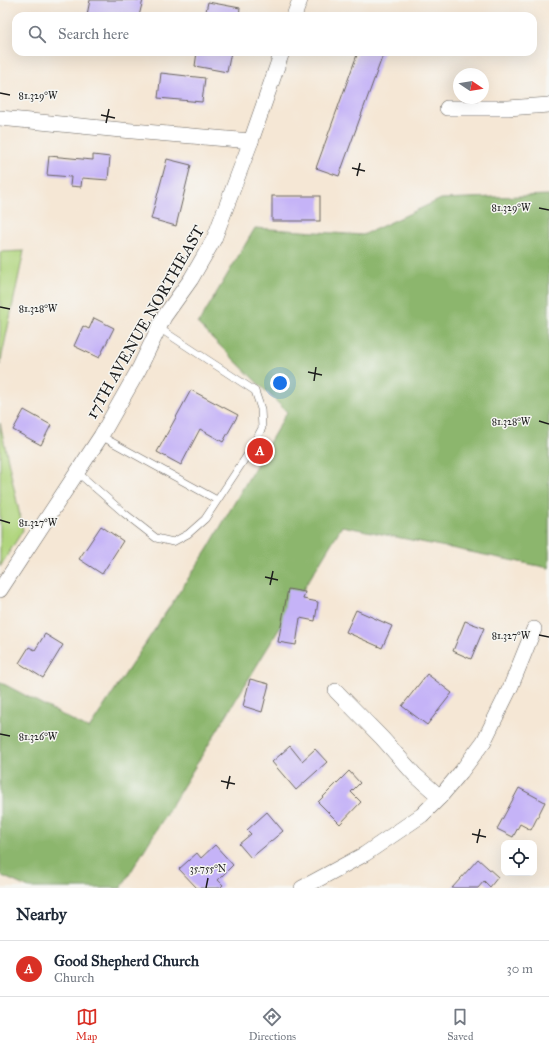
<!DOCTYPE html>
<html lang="en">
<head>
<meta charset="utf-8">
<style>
	body { margin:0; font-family:"IM FELL Great Primer",serif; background:#f2f2f3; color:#1f2937 }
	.controls { position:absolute; right:12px; bottom:12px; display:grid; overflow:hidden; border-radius:8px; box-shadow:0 4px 16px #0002 }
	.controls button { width:36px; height:36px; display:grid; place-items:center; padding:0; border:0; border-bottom:1px solid #e0e1e3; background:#fff; color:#1f2937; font:20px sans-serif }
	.compass { position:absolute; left:453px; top:68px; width:36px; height:36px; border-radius:50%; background:#fff; box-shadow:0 4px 16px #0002; rotate:102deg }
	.you { position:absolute; left:280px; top:383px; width:14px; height:14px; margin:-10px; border:3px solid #fff; border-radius:50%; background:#1a73e8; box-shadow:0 0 0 6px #1a73e833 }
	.badge { display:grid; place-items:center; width:26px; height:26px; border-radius:50%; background:#d93025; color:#fff; font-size:13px; font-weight:700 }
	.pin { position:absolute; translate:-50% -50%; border:2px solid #fff; box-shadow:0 1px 4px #0006 }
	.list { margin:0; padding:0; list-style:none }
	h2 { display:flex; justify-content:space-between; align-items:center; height:52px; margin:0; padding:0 16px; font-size:17px }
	h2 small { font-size:13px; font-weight:400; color:#747a83 }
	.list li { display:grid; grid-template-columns:26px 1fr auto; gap:12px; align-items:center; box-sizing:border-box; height:56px; padding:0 16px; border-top:1px solid #e0e1e3 }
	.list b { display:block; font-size:15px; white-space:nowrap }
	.list p { margin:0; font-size:13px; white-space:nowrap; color:#747a83 }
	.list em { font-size:13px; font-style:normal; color:#747a83 }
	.icon { flex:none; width:22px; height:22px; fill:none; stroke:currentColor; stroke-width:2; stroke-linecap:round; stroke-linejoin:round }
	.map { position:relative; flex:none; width:549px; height:888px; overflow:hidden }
	.search { position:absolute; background:#fff; box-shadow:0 4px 16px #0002; left:12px; right:12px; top:12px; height:44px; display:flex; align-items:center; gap:10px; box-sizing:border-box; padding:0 14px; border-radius:12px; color:#747a83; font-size:15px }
	.sheet { height:108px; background:#fff }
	nav { display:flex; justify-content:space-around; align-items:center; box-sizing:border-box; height:56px; border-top:1px solid #e0e1e3; background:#fff; font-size:11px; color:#747a83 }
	nav a { display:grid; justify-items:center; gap:2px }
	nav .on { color:#d93025 }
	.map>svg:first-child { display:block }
	.green { fill:#b0d57e; stroke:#66784d }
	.forest { fill:#8cb66d; stroke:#546944 }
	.building { fill:#c5b3f7 }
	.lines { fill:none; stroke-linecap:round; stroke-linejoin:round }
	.lane-casing { stroke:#68635d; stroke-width:8 }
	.street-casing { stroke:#68635d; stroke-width:16 }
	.lane { stroke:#fff; stroke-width:7 }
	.street { stroke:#fff; stroke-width:15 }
	.ticks { fill:none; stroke:#1c1c1c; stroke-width:1.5 }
	.labels { text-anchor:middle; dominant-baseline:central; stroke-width:3; stroke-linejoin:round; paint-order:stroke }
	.street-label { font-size:16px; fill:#1c1c1c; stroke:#f6f6f2 }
	.ticks-label { font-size:10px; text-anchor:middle; fill:#1c1c1c; stroke:#f6f6f2; stroke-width:3; stroke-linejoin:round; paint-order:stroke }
</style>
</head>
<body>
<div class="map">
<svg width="549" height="888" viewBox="0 0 549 888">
	<rect width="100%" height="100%" fill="#f6f6f2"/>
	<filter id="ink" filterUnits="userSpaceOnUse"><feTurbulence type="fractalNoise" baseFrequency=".025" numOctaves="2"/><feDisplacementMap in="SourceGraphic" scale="8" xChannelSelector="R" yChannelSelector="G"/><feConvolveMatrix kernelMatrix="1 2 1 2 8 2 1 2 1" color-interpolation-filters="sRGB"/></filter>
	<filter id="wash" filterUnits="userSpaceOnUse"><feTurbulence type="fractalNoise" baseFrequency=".012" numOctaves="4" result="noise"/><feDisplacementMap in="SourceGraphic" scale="16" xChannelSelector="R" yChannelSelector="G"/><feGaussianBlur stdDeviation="0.9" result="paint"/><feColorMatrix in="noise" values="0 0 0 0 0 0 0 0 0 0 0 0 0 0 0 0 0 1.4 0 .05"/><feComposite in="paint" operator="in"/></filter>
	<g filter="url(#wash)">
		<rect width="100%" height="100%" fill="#f5e7d5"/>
		<g class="green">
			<path d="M24 251 0 365V252Z"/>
			<path d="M0 423 23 530 0 567Z"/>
		</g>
		<path class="forest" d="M549 195V568L342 526 121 888H29L0 875V682L89 729 207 550 287 412 198 324 255 228 363 235 441 199Z"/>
		<g id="blocks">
			<g class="building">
				<path d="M90 0H143L139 16 87 15Z"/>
				<path d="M208 2 240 8 239 16H205Z"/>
				<path d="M197 52H231L227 72 195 66Z"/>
				<path d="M358 52H384L339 176 316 168Z"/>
				<path d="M161 73 205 78 202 102 158 98Z"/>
				<path d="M93 155 110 157 108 180 82 178 81 187 70 186 71 177 47 175 49 156 93 160Z"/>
				<path d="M167 159 191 165 176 226 151 219Z"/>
				<rect x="272" y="196" width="48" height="25"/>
				<path d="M94 318 114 328 99 358 74 346 83 326 89 329Z"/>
				<path d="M191 390 238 415 223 442 200 429 181 465 157 452Z"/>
				<path d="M24 410 51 425 41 445 13 430Z"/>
				<path d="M101 526 123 541 102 574 79 559Z"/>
				<path d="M288 589 305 592 303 599 318 602 315 621 300 618 296 645 278 642Z"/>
				<path d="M356 610 392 626 382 648 346 632Z"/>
				<path d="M465 621 484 628 471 659 453 651Z"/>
				<path d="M45 634 63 645 43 678 19 663 29 647 35 650Z"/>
				<path d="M427 674 452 693 427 725 402 706Z"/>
				<path d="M250 679 269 684 262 712 243 706Z"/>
				<path d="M290 746 302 761 315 749 327 762 296 790 272 762Z"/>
				<path d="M349 771 360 783 351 792 361 802 340 824 318 802Z"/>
				<path d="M519 788 545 802 531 830 520 824 513 837 497 829Z"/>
				<path d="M267 812 283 831 251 858 239 844 251 834 247 830Z"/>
				<path d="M215 845 233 865 218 880 223 885 220 888H197L179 869 197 853 201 858Z"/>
				<path d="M478 859 498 877 490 887 484 881 478 888H452Z"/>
			</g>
		</g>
	</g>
	<g filter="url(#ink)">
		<use href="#blocks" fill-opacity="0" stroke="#68635d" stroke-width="1"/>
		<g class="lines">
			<g class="lane-casing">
				<g id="lane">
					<path d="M101 436 217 500"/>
					<path d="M77 472 124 513 156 538 173 542 188 534 205 519 250 451 262 428 261 409 255 391 159 328"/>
				</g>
			</g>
			<g class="street-casing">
				<g id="street">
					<path d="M294 16 300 0"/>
					<path d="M447 108H508L549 105"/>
					<path d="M0 118 121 130 251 141"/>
					<path d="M0 590 101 436 139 369 164 317 191 279 214 239 251 141 282 52"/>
					<path d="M336 691 382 738 415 775 440 797"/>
					<path d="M302 888 365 854 422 815 440 797 461 772 484 741 511 686 534 629"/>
				</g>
			</g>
			<use href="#lane" class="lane"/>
			<use href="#street" class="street"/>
		</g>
	</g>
	<path class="ticks" d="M0 93 10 95M101 115 115 118M106 123 109 109M352 168 365 171M357 176 360 163M539 208 549 210M0 307 10 309M308 372 322 375M314 381 316 367M539 421 549 424M0 520 10 523M265 577 278 580M270 585 273 571M539 635 549 637M0 734 10 736M221 781 235 784M227 789 230 776M472 834 486 837M477 843 480 829M206 888 208 878"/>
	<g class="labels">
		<g class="street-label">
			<text transform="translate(145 322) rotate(-60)">17TH AVENUE NORTHEAST</text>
		</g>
	</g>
	<g class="ticks-label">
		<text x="38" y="99">81.329°W</text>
		<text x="511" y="211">81.329°W</text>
		<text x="38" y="312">81.328°W</text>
		<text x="511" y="425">81.328°W</text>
		<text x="38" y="526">81.327°W</text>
		<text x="511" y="639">81.327°W</text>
		<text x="38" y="740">81.326°W</text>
		<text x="208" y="872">35.755°N</text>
	</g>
</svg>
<div class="controls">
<button><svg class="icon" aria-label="locate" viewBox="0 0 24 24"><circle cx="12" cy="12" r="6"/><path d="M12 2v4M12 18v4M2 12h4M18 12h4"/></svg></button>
</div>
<svg class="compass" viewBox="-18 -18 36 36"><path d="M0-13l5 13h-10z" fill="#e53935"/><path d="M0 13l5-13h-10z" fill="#747a83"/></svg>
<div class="you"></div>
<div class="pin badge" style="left:260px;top:451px">A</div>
<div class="search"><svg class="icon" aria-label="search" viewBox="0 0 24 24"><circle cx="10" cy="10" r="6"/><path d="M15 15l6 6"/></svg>Search here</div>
</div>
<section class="sheet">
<h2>Nearby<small></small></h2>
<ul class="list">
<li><span class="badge">A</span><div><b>Good Shepherd Church</b><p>Church</p></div><em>30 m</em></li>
</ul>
</section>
<nav>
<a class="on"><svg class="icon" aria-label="map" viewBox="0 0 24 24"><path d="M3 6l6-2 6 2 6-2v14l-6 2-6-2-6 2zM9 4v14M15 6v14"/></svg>Map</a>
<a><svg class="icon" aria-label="directions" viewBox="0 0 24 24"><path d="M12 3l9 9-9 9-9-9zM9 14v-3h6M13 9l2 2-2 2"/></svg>Directions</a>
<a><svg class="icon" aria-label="saved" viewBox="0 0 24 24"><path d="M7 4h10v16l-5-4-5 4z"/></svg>Saved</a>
</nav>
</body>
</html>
